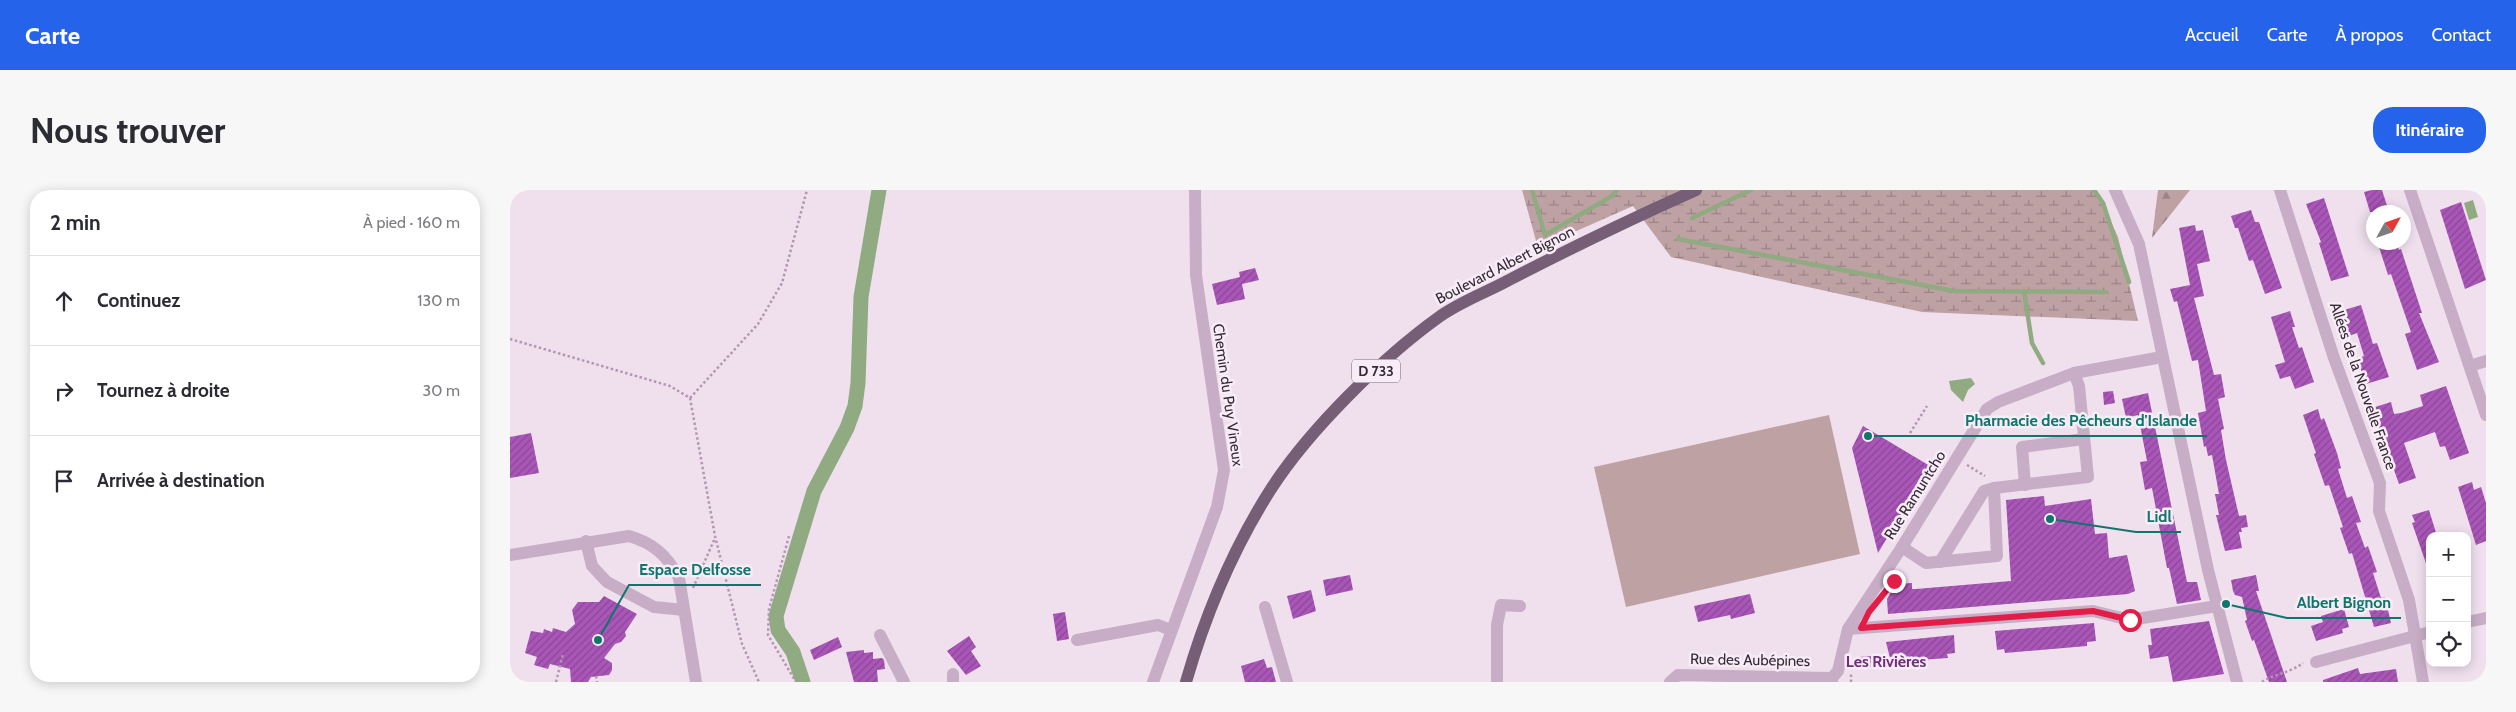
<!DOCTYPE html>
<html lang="fr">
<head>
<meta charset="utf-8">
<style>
	body { margin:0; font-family:Cabin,sans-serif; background:#f7f7f7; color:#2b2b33 }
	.controls { position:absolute; right:15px; bottom:15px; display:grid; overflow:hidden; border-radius:10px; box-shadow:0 2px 12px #0003 }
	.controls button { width:45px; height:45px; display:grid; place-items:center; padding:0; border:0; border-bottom:1px solid #e1e1e2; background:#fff; color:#2b2b33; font:25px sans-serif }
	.compass { position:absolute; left:1856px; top:15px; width:45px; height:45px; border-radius:50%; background:#fff; box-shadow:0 2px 12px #0003; rotate:50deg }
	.stop { position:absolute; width:15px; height:15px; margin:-11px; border:4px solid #e11d48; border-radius:50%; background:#fff }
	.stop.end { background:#e11d48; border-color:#fff; box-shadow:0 1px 5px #0008 }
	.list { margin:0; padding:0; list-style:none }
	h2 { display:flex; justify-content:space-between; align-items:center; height:65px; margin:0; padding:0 20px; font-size:21px }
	h2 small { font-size:16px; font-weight:400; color:#7c7c81 }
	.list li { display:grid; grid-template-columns:32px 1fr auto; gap:15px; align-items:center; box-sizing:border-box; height:90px; padding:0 20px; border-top:1px solid #e1e1e2 }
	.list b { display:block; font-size:19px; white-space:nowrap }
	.list em { font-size:16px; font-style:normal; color:#7c7c81 }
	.icon { flex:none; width:28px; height:28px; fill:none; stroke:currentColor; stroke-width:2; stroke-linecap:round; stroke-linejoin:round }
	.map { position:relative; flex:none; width:1976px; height:492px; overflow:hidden; border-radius:20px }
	header { display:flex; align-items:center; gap:30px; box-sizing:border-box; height:70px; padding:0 25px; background:#2563eb; color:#fff }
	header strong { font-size:24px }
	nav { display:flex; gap:28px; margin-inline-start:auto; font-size:18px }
	.intro { display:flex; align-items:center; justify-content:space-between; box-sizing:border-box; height:120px; padding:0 30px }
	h1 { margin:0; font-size:35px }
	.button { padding:12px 22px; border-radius:20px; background:#2563eb; color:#fff; font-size:18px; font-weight:700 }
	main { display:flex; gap:30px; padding:0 30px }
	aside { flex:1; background:#fff; border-radius:20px; box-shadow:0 2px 12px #0003 }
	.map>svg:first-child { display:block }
	.grass { fill:#bea1a3 }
	.forest { fill:url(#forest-firs) }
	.wetland { fill:url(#wetland-marsh) }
	.water { fill:#90aa82 }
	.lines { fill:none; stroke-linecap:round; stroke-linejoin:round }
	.stream { stroke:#90aa82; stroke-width:4.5 }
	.canal { stroke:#90aa82; stroke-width:15 }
	.building { fill:url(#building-hatch) }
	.path { stroke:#b397b2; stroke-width:2.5; stroke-dasharray:2.5 2.5; stroke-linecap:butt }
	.minor { stroke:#c7adc5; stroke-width:12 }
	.major { stroke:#755e76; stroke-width:12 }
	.route { stroke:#e11d48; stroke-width:6 }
	.labels { text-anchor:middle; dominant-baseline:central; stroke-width:5; stroke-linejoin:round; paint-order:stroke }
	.shield { fill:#f8ecf6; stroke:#706570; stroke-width:1 }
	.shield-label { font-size:14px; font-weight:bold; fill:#352b36 }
	.street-label { font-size:15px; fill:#352b36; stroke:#f8ecf6 }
	.neighbourhood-label { font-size:16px; font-weight:bold; fill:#702d7c; stroke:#f8ecf6 }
	.leader { fill:none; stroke:#0f766e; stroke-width:2 }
	.callout-dot { fill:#0f766e; stroke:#f8ecf6; stroke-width:2 }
	.callout-label { font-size:16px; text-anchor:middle; font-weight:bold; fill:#0f766e; stroke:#f8ecf6; stroke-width:5; stroke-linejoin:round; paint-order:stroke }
</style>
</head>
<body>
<header>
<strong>Carte</strong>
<nav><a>Accueil</a><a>Carte</a><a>À propos</a><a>Contact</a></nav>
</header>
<div class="intro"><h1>Nous trouver</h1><a class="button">Itinéraire</a></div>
<main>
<aside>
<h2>2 min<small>À pied · 160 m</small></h2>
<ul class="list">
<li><svg class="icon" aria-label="ahead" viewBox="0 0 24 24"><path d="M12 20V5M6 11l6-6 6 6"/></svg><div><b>Continuez</b></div><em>130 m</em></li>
<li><svg class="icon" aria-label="right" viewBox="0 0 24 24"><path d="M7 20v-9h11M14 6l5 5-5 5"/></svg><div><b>Tournez à droite</b></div><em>30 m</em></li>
<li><svg class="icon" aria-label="arrive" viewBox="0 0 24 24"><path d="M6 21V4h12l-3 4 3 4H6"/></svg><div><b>Arrivée à destination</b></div></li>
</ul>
</aside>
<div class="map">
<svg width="1976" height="492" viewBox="0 0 1976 492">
	<defs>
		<pattern id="forest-firs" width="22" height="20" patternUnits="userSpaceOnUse" patternTransform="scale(1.25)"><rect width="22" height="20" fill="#bea1a3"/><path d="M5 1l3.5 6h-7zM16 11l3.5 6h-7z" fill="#9b8386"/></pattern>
		<pattern id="wetland-marsh" width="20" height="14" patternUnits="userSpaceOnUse" patternTransform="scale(1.25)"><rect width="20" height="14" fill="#bea1a3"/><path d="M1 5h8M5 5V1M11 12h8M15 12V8" fill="none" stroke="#9b8386"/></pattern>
		<pattern id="building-hatch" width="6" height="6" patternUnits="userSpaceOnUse" patternTransform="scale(1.25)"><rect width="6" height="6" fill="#a956b8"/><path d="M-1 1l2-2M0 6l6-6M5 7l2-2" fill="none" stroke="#8a4796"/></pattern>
	</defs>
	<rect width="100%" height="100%" fill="#f0e0ee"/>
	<path class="grass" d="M1319 225 1350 364 1116 417 1084 277Z"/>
	<path class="forest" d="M1648 0H1680L1642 48Z"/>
	<path class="wetland" d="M1012 0H1586L1608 47 1628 131 1412 122 1161 67 1123 16 1028 58Z"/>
	<g class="water">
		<path d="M1963 10 1968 27 1959 30 1954 13Z"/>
		<path d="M1461 188 1465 194 1458 200 1453 212 1441 200 1439 191Z"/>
	</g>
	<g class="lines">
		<g class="stream">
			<path d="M1022 0 1035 45 1102 6 1107 0"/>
			<path d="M1584 0 1593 13 1619 92"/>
			<path d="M1182 28 1241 0"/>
			<path d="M1168 49 1444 101 1596 102"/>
			<path d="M1514 101 1522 153 1533 173"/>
		</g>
		<path class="canal" d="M293 492 283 462 268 440 266 426 304 301 337 238 345 216 348 193 351 107 369 0"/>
	</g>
	<g class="building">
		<path d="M1862 0H1872L1879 22H1860L1854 2Z"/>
		<path d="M1814 8 1839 86 1821 91 1809 53 1811 52 1796 14Z"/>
		<path d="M1951 12 1976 90 1955 99 1930 20Z"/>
		<path d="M1741 20 1745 32H1749L1772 98 1755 104 1743 70 1739 71 1728 38H1725L1721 26Z"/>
		<path d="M1685 35 1686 41 1693 40 1700 71 1687 74 1694 106 1684 108 1704 185 1711 184 1715 207 1708 209 1714 239 1711 240 1716 270 1729 326 1736 325 1738 337 1731 338 1732 342H1729L1732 358 1715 361 1706 325H1709L1705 304H1709L1702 265 1698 266 1696 256 1694 257 1688 223 1696 221 1688 170 1682 171 1667 111 1664 112 1660 99 1680 95 1669 38Z"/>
		<path d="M1882 52H1887L1889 60 1891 59 1912 123H1909L1929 172 1907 180 1895 144 1901 142 1881 84 1878 85 1869 57Z"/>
		<path d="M745 78 749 90 732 94 735 109 707 115 702 94 730 87 729 82Z"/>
		<path d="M1851 115 1863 154 1867 153 1879 187 1856 194 1847 169 1854 166 1847 143 1839 146 1834 129 1837 128 1834 120Z"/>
		<path d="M1780 121 1785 137H1782L1789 158 1792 157 1804 192 1785 199 1780 186 1770 189 1765 175 1775 172 1761 127Z"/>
		<path d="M1936 196 1959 263 1940 270 1935 256 1930 257 1925 242 1894 253 1906 288 1889 294 1862 218 1881 212 1884 224 1891 223 1913 216 1910 205Z"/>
		<path d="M1603 201 1605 213 1594 215 1593 202Z"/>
		<path d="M1638 203 1677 392H1687L1691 410 1667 414 1659 378H1657L1642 298 1635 300 1630 272 1637 271 1628 225 1616 228 1612 209Z"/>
		<path d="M1808 219 1811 230 1814 228 1827 263 1831 278 1828 279 1837 308 1842 306 1851 332 1846 333 1855 358 1858 356 1867 382 1863 383 1871 408 1875 407 1881 433 1864 437 1842 363 1839 364 1830 338 1833 337 1819 295 1815 296 1804 264 1806 263 1793 225Z"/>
		<path d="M1353 236 1420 276 1368 363 1342 258Z"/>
		<path d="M21 243 29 283 0 288V247Z"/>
		<path d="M1962 292 1964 300 1971 297 1976 313V351L1966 355 1948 297Z"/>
		<path d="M1534 306 1535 316 1581 309 1585 344 1597 343 1599 368 1617 365 1625 401 1618 404 1378 424 1377 409 1386 394 1402 393V399H1406L1501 391 1496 310Z"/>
		<path d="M1919 320 1927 346H1920V379H1918L1902 333 1905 332 1902 325Z"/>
		<path d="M840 385 843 400 816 406 813 390Z"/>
		<path d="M1746 385 1749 401H1746L1777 492H1759L1744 450 1742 451 1735 431 1737 430 1732 407 1725 405 1723 401 1721 390Z"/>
		<path d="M801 400 806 421 783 429 777 406Z"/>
		<path d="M1240 404 1245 423 1221 429 1220 425 1188 432 1184 416Z"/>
		<path d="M94 406 127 424 115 442 116 446 111 452 105 454 94 468 102 473V480L99 485 81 487 78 492H61L60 479 40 474 38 479 24 475 27 467 15 463 21 441 33 443 34 439 42 442 43 438 56 442 65 434 62 420 68 412H89Z"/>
		<path d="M1834 419 1839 437 1832 439 1833 443 1806 451 1801 436 1813 432 1811 426Z"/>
		<path d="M555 422 559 449 547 451 543 424Z"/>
		<path d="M1699 431 1714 484 1663 492 1658 466 1640 469 1638 455H1642L1640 439Z"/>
		<path d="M1584 433 1586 451 1577 452V456L1495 463 1494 459 1487 460 1485 441Z"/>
		<path d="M1444 445 1445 463 1437 464 1438 468 1381 472 1376 452Z"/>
		<path d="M459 446 466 457 461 461 471 476 456 485 437 461Z"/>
		<path d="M328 447 332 457 304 470 300 460Z"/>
		<path d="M354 460V463L363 462V469L372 468 374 470 375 479 367 480 368 492H344L336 462Z"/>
		<path d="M1375 465 1376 475 1349 478V467Z"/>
		<path d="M754 469 757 478 762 477 766 492H735L731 476Z"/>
		<path d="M1848 478 1850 484 1886 479 1888 492H1813V490Z"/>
	</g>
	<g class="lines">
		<g class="path">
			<path d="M0 149 160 196 180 208 205 346 232 454 249 492"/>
			<path d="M180 208 248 134 272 93 297 0"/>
			<path d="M1400 243 1417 216"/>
			<path d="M1457 275 1475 286"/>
			<path d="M279 346 259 419 258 445 286 492"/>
			<path d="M183 398 205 348"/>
			<path d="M86 486 87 492"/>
			<path d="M46 492 53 464"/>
			<path d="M1341 492V484"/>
			<path d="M1752 492C1761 485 1780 483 1793 473"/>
		</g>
		<g class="minor">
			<path d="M1605 0 1629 54 1698 380 1727 492"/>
			<path d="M1770 0 1824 168 1870 293 1869 321 1899 410 1913 492"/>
			<path d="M1900 0 1976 225"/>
			<path d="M1960 176 1976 171"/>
			<path d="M1515 295 1512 257 1574 249"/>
			<path d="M76 351 82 376 97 392 144 417 174 420"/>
			<path d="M1392 357 1416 373 1487 366 1484 298 1578 287 1569 196 1564 183"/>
			<path d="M0 365 119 346C143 353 157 365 169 388L186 492"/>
			<path d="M1430 372 1474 301 1484 298"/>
			<path d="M755 417 777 492"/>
			<path d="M1957 432 1976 428"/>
			<path d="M1338 439 1583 421 1620 430 1707 416"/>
			<path d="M370 445 394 492"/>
			<path d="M567 450 648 435 661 440"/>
			<path d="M1806 472 1920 442"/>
			<path d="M443 492V484"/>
			<path d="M643 492 707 317 714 280 686 85 685 0"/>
			<path d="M987 492V435L991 415 1010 416"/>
			<path d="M1160 492 1168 485 1322 488"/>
			<path d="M1322 492V488L1328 481 1338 439 1392 357 1477 219 1488 212 1564 183 1652 167"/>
		</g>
		<path class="major" d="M676 492C695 426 724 357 761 299 799 240 872 168 929 127 950 112 977 102 999 90 1061 58 1123 28 1186 0"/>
	</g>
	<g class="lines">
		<path class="route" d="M1384 391 1359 422 1351 438 1583 421 1620 430"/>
	</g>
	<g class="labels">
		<rect class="shield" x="842" y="169.5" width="48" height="23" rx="4"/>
		<g class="shield-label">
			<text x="866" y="181">D 733</text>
		</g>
		<g class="street-label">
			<text transform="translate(995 75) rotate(-27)">Boulevard Albert Bignon</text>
			<text transform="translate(1853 196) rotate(71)">Allées de la Nouvelle France</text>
			<text transform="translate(718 205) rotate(82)">Chemin du Puy Vineux</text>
			<text transform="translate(1405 305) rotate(-58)">Rue Ramuntcho</text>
			<text transform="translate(1240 470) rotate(1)">Rue des Aubépines</text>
		</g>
		<g class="neighbourhood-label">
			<text x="1376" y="471">Les Rivières</text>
		</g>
	</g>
	<path class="leader" d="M1358 246L1445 246H1697M1540 329L1626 342H1671M88 450L119 395H251M1716 414L1777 428H1891"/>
	<g class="callout-dot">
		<circle cx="1358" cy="246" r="5"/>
		<circle cx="1540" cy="329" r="5"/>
		<circle cx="88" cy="450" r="5"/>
		<circle cx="1716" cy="414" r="5"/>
	</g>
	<g class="callout-label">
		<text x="1571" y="236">Pharmacie des Pêcheurs d'Islande</text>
		<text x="1649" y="332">Lidl</text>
		<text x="185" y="385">Espace Delfosse</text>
		<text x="1834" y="418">Albert Bignon</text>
	</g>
</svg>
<div class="controls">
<button>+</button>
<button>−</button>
<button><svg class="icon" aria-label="locate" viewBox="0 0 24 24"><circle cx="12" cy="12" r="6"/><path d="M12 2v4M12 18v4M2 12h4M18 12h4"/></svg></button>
</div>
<svg class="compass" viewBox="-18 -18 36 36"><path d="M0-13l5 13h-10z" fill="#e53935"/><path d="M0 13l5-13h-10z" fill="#7c7c81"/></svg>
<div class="stop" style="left:1620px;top:430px"></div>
<div class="stop end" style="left:1384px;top:391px"></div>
</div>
</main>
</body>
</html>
